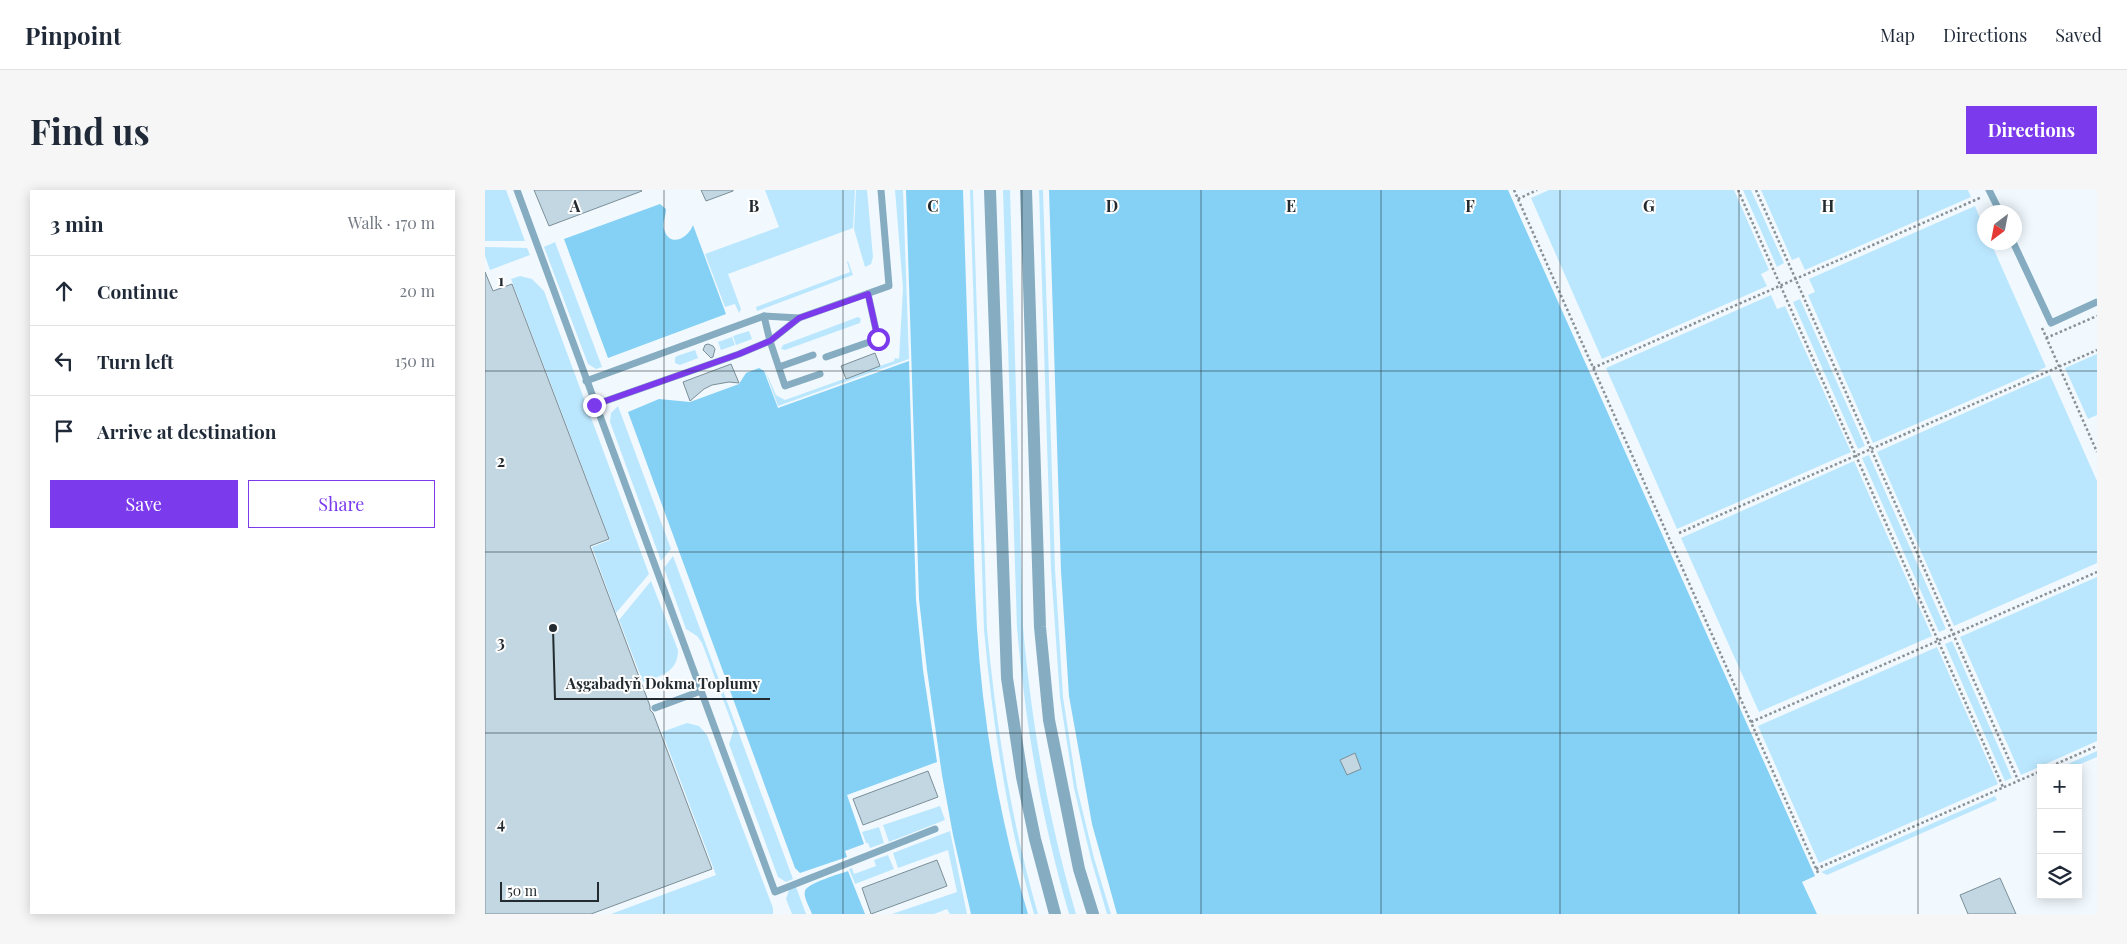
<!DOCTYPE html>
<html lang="en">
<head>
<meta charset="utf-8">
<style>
	body { margin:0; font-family:"Playfair Display",serif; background:#f6f6f7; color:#1f2937 }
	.controls { position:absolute; right:15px; bottom:15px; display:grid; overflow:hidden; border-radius:0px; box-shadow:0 2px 12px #0003 }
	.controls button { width:45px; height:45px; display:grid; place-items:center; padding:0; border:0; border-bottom:1px solid #e0e1e3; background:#fff; color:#1f2937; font:25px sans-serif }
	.compass { position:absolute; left:1492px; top:15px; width:45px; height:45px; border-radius:50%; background:#fff; box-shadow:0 2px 12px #0003; rotate:212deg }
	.scale { position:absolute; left:15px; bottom:12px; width:99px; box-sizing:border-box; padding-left:5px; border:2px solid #232b30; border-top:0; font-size:14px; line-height:18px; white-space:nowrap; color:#232b30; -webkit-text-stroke:4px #fff; paint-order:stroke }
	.stop { position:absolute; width:15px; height:15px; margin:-11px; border:4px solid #7c3aed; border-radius:50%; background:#fff }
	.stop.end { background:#7c3aed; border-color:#fff; box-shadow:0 1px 5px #0008 }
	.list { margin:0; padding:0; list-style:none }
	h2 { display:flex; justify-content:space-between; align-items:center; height:65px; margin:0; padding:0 20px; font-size:21px }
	h2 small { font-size:16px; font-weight:400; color:#747a83 }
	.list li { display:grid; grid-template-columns:32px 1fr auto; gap:15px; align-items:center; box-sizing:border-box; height:70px; padding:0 20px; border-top:1px solid #e0e1e3 }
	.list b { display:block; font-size:19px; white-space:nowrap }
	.list em { font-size:16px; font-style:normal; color:#747a83 }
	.actions { display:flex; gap:10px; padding:15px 20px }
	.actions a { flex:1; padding:11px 0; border:1px solid #7c3aed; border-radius:0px; text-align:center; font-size:18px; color:#7c3aed }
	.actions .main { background:#7c3aed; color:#fff }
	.icon { flex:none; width:28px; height:28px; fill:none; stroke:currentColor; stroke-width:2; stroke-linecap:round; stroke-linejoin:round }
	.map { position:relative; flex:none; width:1612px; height:724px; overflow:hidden; border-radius:0px }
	header { display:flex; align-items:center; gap:30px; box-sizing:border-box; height:70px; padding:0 25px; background:#fff; border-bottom:1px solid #e0e1e3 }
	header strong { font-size:24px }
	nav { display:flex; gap:28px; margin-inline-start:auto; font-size:18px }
	.intro { display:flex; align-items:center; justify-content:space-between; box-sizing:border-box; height:120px; padding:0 30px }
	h1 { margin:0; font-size:35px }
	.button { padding:12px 22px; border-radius:0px; background:#7c3aed; color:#fff; font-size:18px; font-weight:700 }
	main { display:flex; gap:30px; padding:0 30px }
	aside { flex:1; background:#fff; border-radius:0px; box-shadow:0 2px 12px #0003 }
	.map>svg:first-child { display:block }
	.green { fill:#bbe7fe }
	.forest { fill:#85d0f5 }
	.building { fill:#c2d7e2; stroke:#7b8f99 }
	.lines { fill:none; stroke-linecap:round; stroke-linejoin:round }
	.path { stroke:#899196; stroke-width:2.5; stroke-dasharray:2.5 2.5; stroke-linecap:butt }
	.service { stroke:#85acc0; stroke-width:7 }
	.minor { stroke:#85acc0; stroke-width:12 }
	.route { stroke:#7c3aed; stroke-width:6 }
	.grid { fill:none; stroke:#232b30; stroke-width:1; stroke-opacity:0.55 }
	.grid-label { font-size:16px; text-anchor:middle; font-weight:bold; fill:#232b30; stroke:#fff; stroke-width:4; stroke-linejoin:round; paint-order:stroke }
	.leader { fill:none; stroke:#232b30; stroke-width:2 }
	.callout-dot { fill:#232b30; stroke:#fff; stroke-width:2 }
	.callout-label { font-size:15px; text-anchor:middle; font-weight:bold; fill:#232b30; stroke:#fff; stroke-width:4; stroke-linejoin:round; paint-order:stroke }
</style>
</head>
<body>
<header>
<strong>Pinpoint</strong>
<nav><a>Map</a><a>Directions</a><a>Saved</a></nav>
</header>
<div class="intro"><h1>Find us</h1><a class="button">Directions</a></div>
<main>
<aside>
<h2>3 min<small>Walk · 170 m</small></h2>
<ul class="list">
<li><svg class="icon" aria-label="ahead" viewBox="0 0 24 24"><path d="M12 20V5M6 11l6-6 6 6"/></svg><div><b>Continue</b></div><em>20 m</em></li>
<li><svg class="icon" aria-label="left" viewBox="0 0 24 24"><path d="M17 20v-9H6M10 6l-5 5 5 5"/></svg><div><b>Turn left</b></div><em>150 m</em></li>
<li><svg class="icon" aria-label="arrive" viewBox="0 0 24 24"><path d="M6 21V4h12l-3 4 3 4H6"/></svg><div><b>Arrive at destination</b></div></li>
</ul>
<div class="actions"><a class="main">Save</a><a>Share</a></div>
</aside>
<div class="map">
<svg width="1612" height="724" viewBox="0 0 1612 724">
	<rect width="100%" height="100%" fill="#f1f9fe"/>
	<g class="green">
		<path d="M0 0H21L40 51H0Z"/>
		<path d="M280 0H370L368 38 243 84 256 119 254 123 250 114 240 117 220 64 294 37Z"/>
		<path d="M371 0H382L388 67 386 74 380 77 369 39Z"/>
		<path d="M410 0H418L424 169 293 216 280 180 291 205 300 210 409 171 410 168 414 169 418 98Z"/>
		<path d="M485 0H488L502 439C511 536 526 630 553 724H549C522 630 508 536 499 440Z"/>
		<path d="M518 0H525L538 437C547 537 563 627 591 724H584C556 627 541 538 532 438Z"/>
		<path d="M554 0H558L570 379 578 507 592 598 609 668 626 724H622L606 669 589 598 575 508 566 379Z"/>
		<path d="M1064 0H1249L1284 80 1276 84 1282 96 1117 169 1046 8Z"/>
		<path d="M1258 0H1266L1299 73 1292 77Z"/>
		<path d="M1276 0H1483L1486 7 1320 80 1314 67 1307 70Z"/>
		<path d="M1490 16 1499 38 1500 52 1506 53 1561 177 1388 253 1323 105 1330 102 1324 89Z"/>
		<path d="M70 52 117 177 111 179 103 174 59 57Z"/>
		<path d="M0 57 42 58 45 65 5 80 0 66Z"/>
		<path d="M363 71 368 85 272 121 271 117 365 82 362 72Z"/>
		<path d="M35 86 47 89 59 101 164 384 131 423 107 357 125 350 26 89Z"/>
		<path d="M1286 105 1292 119 1300 116 1366 262 1192 339 1121 178Z"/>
		<path d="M1315 109 1380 256 1373 259 1308 112Z"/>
		<path d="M373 127 376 129 375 133 300 160 296 159 298 155Z"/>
		<path d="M264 141 267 149 251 155 248 146Z"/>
		<path d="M247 147 250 155 236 160 233 152Z"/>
		<path d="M210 160 213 168 195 175 190 173V168L192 166Z"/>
		<path d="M1612 164V225L1603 229 1580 178Z"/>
		<path d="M1565 185 1612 291V373L1469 436 1392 262Z"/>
		<path d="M133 216 186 359 176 371 125 232 126 223Z"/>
		<path d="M1384 265 1461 439 1454 442 1377 268Z"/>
		<path d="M1369 271 1447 446 1274 522 1196 348Z"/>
		<path d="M188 366 308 689 301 692 293 687 244 554 249 539 217 453 212 446 201 439 179 378Z"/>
		<path d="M1612 387V551L1536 585 1475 447Z"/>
		<path d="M166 391 193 460C193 482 176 486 158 492L134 430Z"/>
		<path d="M1467 451 1527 588 1520 591 1460 454Z"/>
		<path d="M1452 457 1513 594 1334 673 1273 536Z"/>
		<path d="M202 533 214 536 222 545 288 718V724H126L231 685 177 542Z"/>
		<path d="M1612 561V567L1586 578H1574Z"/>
		<path d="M1510 606 1512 610 1342 685 1336 682Z"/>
		<path d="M455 616 460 630 404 652 398 635Z"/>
		<path d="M394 637 399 653 385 658 383 653H381L377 642Z"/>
		<path d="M465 641 482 724H465L462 719 449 724H407L472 702 463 660 413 678 408 663Z"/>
		<path d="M403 665 409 679 370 694 364 679 367 678 369 684 391 676 389 670Z"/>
		<path d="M311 697 321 724H307L301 709 304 700Z"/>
	</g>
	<g class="forest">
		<path d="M421 0H478C481 94 484 189 487 283 488 335 489 387 492 438 498 535 515 631 543 724H486L468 645 457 585 442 480 434 409Z"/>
		<path d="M564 0H1023L1330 686 1317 692 1332 724H632L607 634 584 506 576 381Z"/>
		<path d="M175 14 181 19C181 26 177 33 179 39 184 58 203 49 208 35L241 124 123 168 79 49Z"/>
		<path d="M424 171 431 410 438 480 452 572 362 605 379 654 360 661 362 667 315 683 310 678 143 222 174 209 205 212 254 194 261 183 274 178 279 181 293 218Z"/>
		<path d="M363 681 380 724H327C325 718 318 707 320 701 322 693 355 684 363 681Z"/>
	</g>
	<g class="building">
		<path d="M49 0H156L157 1 64 36Z"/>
		<path d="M216 0H248V1L221 11Z"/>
		<path d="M0 82 8 101 27 94 124 349 105 356 165 516V520L168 523 227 679 106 724H0Z"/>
		<path d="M223 154 228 156 230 159 228 167 226 168 218 160 220 155Z"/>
		<path d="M390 163 395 176 361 189 356 176Z"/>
		<path d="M246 174 254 193 244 192 227 195 219 199 205 211 198 192Z"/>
		<path d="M870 563 876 579 862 585 855 570Z"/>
		<path d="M443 581 453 607 378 635 368 609Z"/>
		<path d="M452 670 462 696 386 724 377 698Z"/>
		<path d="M1515 688 1531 724H1483L1475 705Z"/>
	</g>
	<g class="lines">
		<g class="path">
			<path d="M1029 0 1334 685"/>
			<path d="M1253 0 1518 597"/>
			<path d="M1271 0 1533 590"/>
			<path d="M1033 9 1052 0"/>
			<path d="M1557 138 1612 262"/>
			<path d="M1561 148 1612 126"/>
			<path d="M1108 178 1497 7"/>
			<path d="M1194 343 1612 160"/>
			<path d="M1266 532 1612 382"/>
			<path d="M1562 578 1612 556"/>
			<path d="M1331 679 1556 581"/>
		</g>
		<g class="service">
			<path d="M32 0 290 702 450 639"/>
			<path d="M1504 0 1515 22"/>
			<path d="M1528 52 1566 133 1612 112"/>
			<path d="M279 126 285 151 300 196 335 184"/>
			<path d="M341 167 393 149 383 104"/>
			<path d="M294 177 328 165"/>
			<path d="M101 191 279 126 314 128"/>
			<path d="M109 215 254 164 285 151 314 128 404 96 396 0"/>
			<path d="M170 518 216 501"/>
		</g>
		<g class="minor">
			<path d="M505 0 522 488 537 587 550 649 570 724"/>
			<path d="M541 0 555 437 564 530 594 679 608 724"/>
		</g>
	</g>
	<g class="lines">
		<path class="route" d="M109 215 254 164 285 151 314 128 383 104 393 149"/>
	</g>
	<path class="grid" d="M179 0V724M358 0V724M537 0V724M716 0V724M896 0V724M1075 0V724M1254 0V724M1433 0V724M0 181H1612M0 362H1612M0 543H1612"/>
	<g class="grid-label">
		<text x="90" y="22">A</text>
		<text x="269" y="22">B</text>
		<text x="448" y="22">C</text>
		<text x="627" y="22">D</text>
		<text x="806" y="22">E</text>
		<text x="985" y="22">F</text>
		<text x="1164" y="22">G</text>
		<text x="1343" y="22">H</text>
		<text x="16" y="96">1</text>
		<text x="16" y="277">2</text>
		<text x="16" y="458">3</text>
		<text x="16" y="639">4</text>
	</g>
	<path class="leader" d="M68 438L70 509H285"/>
	<circle class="callout-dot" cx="68" cy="438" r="5"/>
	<g class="callout-label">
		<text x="178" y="499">Aşgabadyň Dokma Toplumy</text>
	</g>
</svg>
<div class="controls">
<button>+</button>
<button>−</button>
<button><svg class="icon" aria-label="layers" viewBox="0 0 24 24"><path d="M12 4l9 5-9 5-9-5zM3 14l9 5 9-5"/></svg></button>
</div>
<svg class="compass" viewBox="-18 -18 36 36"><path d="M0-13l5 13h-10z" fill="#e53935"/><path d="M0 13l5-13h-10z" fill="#747a83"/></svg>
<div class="scale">50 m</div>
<div class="stop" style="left:393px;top:149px"></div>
<div class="stop end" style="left:109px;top:215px"></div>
</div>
</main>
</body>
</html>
